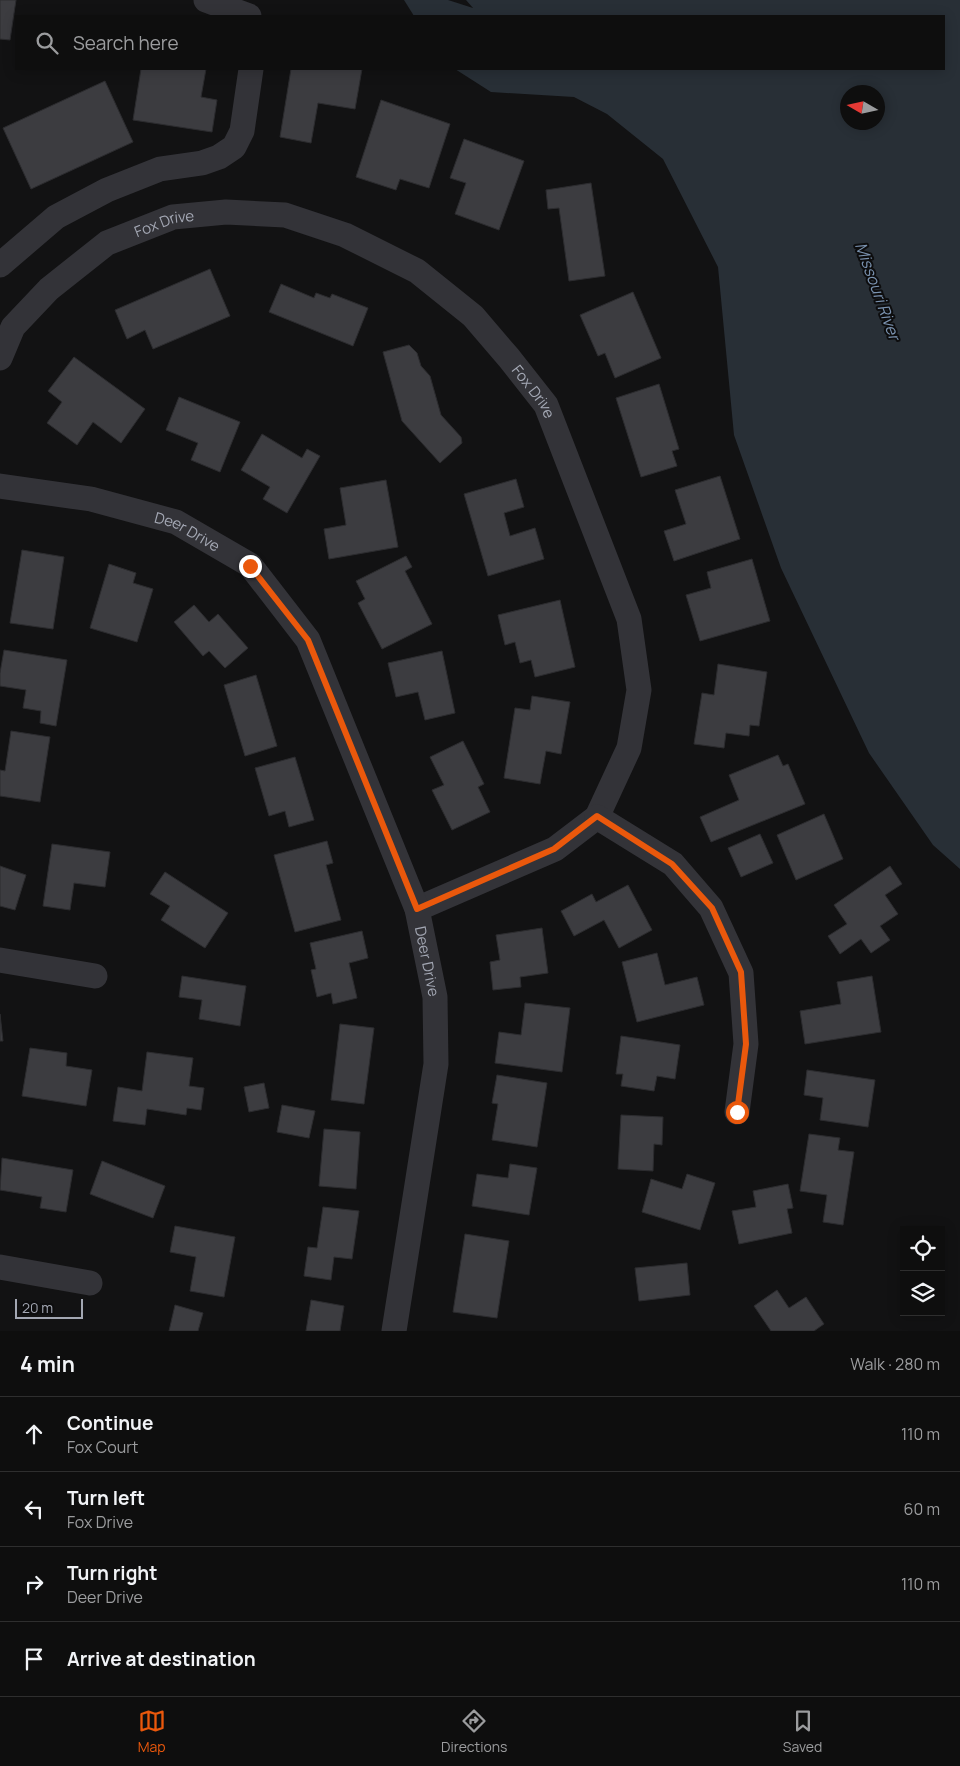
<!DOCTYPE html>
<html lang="en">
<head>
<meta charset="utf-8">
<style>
	body { margin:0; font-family:Manrope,sans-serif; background:#1c1c1c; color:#f1f3f6 }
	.controls { position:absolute; right:15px; bottom:15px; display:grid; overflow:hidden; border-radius:0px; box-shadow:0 2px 12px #0003 }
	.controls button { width:45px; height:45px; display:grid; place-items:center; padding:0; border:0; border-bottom:1px solid #2e2e2e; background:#0e0e0e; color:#f1f3f6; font:25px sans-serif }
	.compass { position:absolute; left:840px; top:85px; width:45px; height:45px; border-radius:50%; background:#0e0e0e; box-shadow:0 2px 12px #0003; rotate:279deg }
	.scale { position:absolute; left:15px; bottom:12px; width:68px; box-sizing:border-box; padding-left:5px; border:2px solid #a3a7b3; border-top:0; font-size:14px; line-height:18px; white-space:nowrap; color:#a3a7b3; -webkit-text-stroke:4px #0d0d0e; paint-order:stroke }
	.stop { position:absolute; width:15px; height:15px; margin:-11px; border:4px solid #ea580c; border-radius:50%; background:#fff }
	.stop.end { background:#ea580c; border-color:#fff; box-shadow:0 1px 5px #0008 }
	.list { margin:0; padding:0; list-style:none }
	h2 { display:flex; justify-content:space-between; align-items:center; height:65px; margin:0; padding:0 20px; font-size:21px }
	h2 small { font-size:16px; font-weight:400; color:#9b9c9e }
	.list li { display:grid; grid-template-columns:32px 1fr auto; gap:15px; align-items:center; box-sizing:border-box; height:75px; padding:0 20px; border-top:1px solid #2e2e2e }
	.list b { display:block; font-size:19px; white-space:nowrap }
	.list p { margin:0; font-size:16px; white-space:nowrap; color:#9b9c9e }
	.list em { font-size:16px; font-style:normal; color:#9b9c9e }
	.icon { flex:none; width:28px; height:28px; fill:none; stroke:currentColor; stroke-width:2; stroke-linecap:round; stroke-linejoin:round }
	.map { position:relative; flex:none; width:960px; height:1331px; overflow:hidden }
	.search { position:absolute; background:#0e0e0e; box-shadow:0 2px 12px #0003; left:15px; right:15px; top:15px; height:55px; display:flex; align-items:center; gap:12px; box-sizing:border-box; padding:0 18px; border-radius:0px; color:#9b9c9e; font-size:19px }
	.sheet { height:365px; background:#0e0e0e }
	nav { display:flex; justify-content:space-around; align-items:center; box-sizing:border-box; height:70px; border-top:1px solid #2e2e2e; background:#0e0e0e; font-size:14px; color:#9b9c9e }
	nav a { display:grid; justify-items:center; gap:2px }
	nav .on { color:#ea580c }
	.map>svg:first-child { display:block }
	.water { fill:#282f36; fill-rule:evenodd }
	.building { fill:#3c3c40; stroke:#2c2c2f }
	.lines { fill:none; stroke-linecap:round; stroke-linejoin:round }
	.minor { stroke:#333338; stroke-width:25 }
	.route { stroke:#ea580c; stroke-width:6 }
	.labels { text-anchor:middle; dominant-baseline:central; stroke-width:4; stroke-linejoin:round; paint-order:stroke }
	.street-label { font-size:15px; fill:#a3a7b3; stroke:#0d0d0e }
	.water-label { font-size:16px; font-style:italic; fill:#7a92af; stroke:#0d0d0e }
</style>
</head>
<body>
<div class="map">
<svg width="960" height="1331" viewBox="0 0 960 1331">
	<rect width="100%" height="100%" fill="#121213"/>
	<path class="water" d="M404 0H448L473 8 466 0H960V869L933 845 869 753 781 568 734 435 718 267 663 159 607 114 574 97 491 92 455 69H944V16H414ZM848 92H878V122H848Z"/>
	<g class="building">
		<path d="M0 0H16L10 40 0 39Z"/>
		<path d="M141 69H206L201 97 217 100 212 132 133 120Z"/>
		<path d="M291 69H362L355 109 318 103 311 143 280 137Z"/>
		<path d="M105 81 133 142 31 189 3 128Z"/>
		<path d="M381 100 450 124 429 188 400 179 396 190 356 177Z"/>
		<path d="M464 139 524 161 499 230 455 214 466 183 450 178Z"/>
		<path d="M591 183 605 276 569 281 559 208 548 209 546 190Z"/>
		<path d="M210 269 230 316 153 349 145 330 127 339 115 310Z"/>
		<path d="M281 284 314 298 316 293 330 298 332 294 368 308 353 346 269 312Z"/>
		<path d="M633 292 661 358 615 378 605 353 598 356 580 315Z"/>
		<path d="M409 345 417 353 421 366 430 376 441 415 461 437 462 443 440 463 402 421 383 352Z"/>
		<path d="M74 357 145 409 121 443 93 422 77 445 47 423 62 402 48 391Z"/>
		<path d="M659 384 679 449 672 451 677 466 641 477 616 398Z"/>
		<path d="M179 397 240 422 220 472 191 460 198 443 166 430Z"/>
		<path d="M262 434 302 458 307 449 320 456 287 513 263 499 270 487 241 470Z"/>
		<path d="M720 476 740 539 674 561 664 531 686 524 675 490Z"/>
		<path d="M516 479 524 507 504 513 510 536 535 528 544 559 488 576 464 494Z"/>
		<path d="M386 480 398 547 329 559 324 529 346 525 340 488Z"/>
		<path d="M22 550 64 557 53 629 10 623Z"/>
		<path d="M406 556 412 567 405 571 432 624 382 649 358 603 365 599 356 581Z"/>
		<path d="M752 559 770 621 700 641 686 595 711 588 707 572Z"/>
		<path d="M109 564 136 573 133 583 153 589 137 642 90 628Z"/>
		<path d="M560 600 575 667 535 677 531 660 520 663 515 642 505 645 498 615Z"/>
		<path d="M194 605 209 622 218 614 248 648 225 668 209 651 203 656 174 622Z"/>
		<path d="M4 650 67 660 56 726 40 723 41 711 23 708 26 690 0 686V673Z"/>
		<path d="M442 651 455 713 425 720 418 692 396 697 388 663Z"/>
		<path d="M718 664 767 672 759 726 750 725 749 736 726 733 724 748 694 744 702 693 714 695Z"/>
		<path d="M256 675 277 746 245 756 224 685Z"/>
		<path d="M532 696 570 702 561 754 546 751 540 784 504 778 515 708 530 710Z"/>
		<path d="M11 731 50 737 40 802 0 796V770L5 771Z"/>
		<path d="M463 741 484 784 478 787 490 812 452 830 432 790 444 785 430 757Z"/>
		<path d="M778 755 783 766 788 764 805 804 711 842 700 817 739 800 729 775Z"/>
		<path d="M295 757 314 820 289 827 285 811 269 816 255 768Z"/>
		<path d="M824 814 843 859 796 880 777 835Z"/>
		<path d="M760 834 773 863 741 877 728 848Z"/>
		<path d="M327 841 333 863 326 865 341 920 295 932 274 855Z"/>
		<path d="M52 844 110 852 105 887 74 883 70 910 43 906Z"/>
		<path d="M0 866 26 875 15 910 0 906Z"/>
		<path d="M890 866 902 884 885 895 898 914 880 926 890 940 871 953 861 939 840 954 828 936 847 924 834 905Z"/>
		<path d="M165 872 228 913 205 948 161 920 170 906 150 894Z"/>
		<path d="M628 885 652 930 619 948 604 920 574 936 561 911 592 894 596 902Z"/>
		<path d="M542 928 548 973 520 977 521 987 493 990 490 962 500 960 496 935Z"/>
		<path d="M362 931 368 958 349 963 357 998 333 1004 331 993 317 997 311 970 316 969 310 943Z"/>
		<path d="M657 953 665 985 697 977 704 1005 637 1022 622 962Z"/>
		<path d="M182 976 246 986 240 1026 199 1019 202 1000 179 997Z"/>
		<path d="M872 976 881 1032 805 1044 800 1011 841 1004 837 982Z"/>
		<path d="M525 1003 570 1008 562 1072 495 1063 499 1032 521 1035Z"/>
		<path d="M0 1014 3 1041H0Z"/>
		<path d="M340 1024 374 1028 364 1104 331 1100Z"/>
		<path d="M621 1036 680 1045 675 1079 657 1076 654 1091 621 1086 623 1074H616Z"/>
		<path d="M30 1048 67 1053 66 1066 92 1070 86 1106 22 1096Z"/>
		<path d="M147 1052 193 1058 189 1086 204 1088 201 1110 187 1108 186 1115 147 1109 145 1125 113 1121 118 1087 142 1091Z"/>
		<path d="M807 1070 875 1080 868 1127 820 1120 823 1098 804 1095Z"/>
		<path d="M497 1075 547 1083 537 1147 492 1140 498 1104 492 1103Z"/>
		<path d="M264 1083 269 1108 249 1112 244 1087Z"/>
		<path d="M282 1105 315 1111 309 1138 277 1132Z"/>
		<path d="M621 1115 663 1117 662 1145 654 1144 653 1171 618 1169Z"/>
		<path d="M324 1129 360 1132 356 1189 319 1186Z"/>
		<path d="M809 1134 840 1138 838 1150 854 1152 843 1225 823 1222 827 1195 800 1191Z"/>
		<path d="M2 1158 73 1170 66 1212 40 1208 42 1197 0 1190Z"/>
		<path d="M102 1161 165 1186 153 1218 90 1194Z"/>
		<path d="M510 1164 537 1168 529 1215 472 1206 477 1174 508 1178Z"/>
		<path d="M687 1174 715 1183 700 1230 642 1212 651 1179 682 1189Z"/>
		<path d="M788 1184 793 1208 787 1209 792 1233 739 1244 732 1211 756 1207 753 1191Z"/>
		<path d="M323 1207 359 1211 352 1259 334 1257 331 1280 304 1276 308 1247 317 1248Z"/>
		<path d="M175 1226 235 1237 224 1297 190 1291 196 1257 170 1252Z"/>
		<path d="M465 1234 509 1241 497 1318 453 1312Z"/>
		<path d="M687 1263 690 1295 639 1301 635 1268Z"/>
		<path d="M777 1290 789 1308 806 1297 824 1324 814 1331H771L754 1306Z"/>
		<path d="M311 1300 344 1306 340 1331H306Z"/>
		<path d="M175 1305 203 1313 198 1331H169Z"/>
	</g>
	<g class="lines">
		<g class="minor">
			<path d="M206 0 249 16"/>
			<path d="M0 265 56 217 107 190 160 169 202 163 219 157 234 147 242 131 251 69"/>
			<path id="s1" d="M0 358 13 327 49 289 107 243 173 217 226 212 285 215 345 235 417 271 473 316 509 358 546 405 629 619 639 690 629 748 597 817 555 849 417 909"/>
			<path id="s2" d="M0 486 91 499 176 522 250 565 308 640 417 909 435 997 436 1064 394 1331"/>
			<path d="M597 817 673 864 711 908 741 973 746 1044 737 1112"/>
			<path d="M0 960 95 976"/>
			<path d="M0 1267 90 1283"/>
		</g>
	</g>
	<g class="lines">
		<path class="route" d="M250 566 308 640 417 909 554 849 597 816 672 864 712 908 741 972 746 1044 737 1112"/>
	</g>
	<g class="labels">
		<g class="street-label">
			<text stroke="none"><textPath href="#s1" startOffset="221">Fox Drive</textPath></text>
			<text stroke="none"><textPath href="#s1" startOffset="656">Fox Drive</textPath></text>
			<text stroke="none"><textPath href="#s2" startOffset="194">Deer Drive</textPath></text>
			<text stroke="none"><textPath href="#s2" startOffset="704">Deer Drive</textPath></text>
		</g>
		<g class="water-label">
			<text transform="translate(878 291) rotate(70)">Missouri River</text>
		</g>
	</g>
</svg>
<div class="controls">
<button><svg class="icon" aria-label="locate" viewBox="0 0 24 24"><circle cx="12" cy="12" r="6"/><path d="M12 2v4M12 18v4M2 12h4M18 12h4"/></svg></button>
<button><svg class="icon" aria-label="layers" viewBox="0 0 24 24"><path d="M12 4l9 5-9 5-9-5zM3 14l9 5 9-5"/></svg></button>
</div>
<svg class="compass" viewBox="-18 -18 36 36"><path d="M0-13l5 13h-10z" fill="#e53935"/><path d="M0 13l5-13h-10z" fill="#9b9c9e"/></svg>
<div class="scale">20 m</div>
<div class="stop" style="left:737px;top:1112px"></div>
<div class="stop end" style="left:250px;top:566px"></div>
<div class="search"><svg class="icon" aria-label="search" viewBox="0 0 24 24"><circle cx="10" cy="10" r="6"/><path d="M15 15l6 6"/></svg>Search here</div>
</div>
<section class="sheet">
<h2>4 min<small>Walk · 280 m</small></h2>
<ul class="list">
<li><svg class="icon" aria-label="ahead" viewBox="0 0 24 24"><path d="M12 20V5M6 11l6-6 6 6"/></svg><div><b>Continue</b><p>Fox Court</p></div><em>110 m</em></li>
<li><svg class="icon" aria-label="left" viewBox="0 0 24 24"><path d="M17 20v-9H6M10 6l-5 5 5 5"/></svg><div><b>Turn left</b><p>Fox Drive</p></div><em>60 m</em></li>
<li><svg class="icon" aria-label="right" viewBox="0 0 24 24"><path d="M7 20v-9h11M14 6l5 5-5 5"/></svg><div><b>Turn right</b><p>Deer Drive</p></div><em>110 m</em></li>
<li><svg class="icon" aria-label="arrive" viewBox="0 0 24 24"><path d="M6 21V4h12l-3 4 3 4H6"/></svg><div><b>Arrive at destination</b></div></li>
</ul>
</section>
<nav>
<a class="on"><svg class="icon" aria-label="map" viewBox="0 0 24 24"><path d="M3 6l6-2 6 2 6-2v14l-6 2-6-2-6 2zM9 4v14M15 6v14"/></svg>Map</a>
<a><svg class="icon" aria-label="directions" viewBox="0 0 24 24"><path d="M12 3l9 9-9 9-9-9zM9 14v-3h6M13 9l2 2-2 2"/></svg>Directions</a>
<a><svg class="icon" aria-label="saved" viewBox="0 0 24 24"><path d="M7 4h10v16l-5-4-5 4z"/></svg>Saved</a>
</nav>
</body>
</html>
